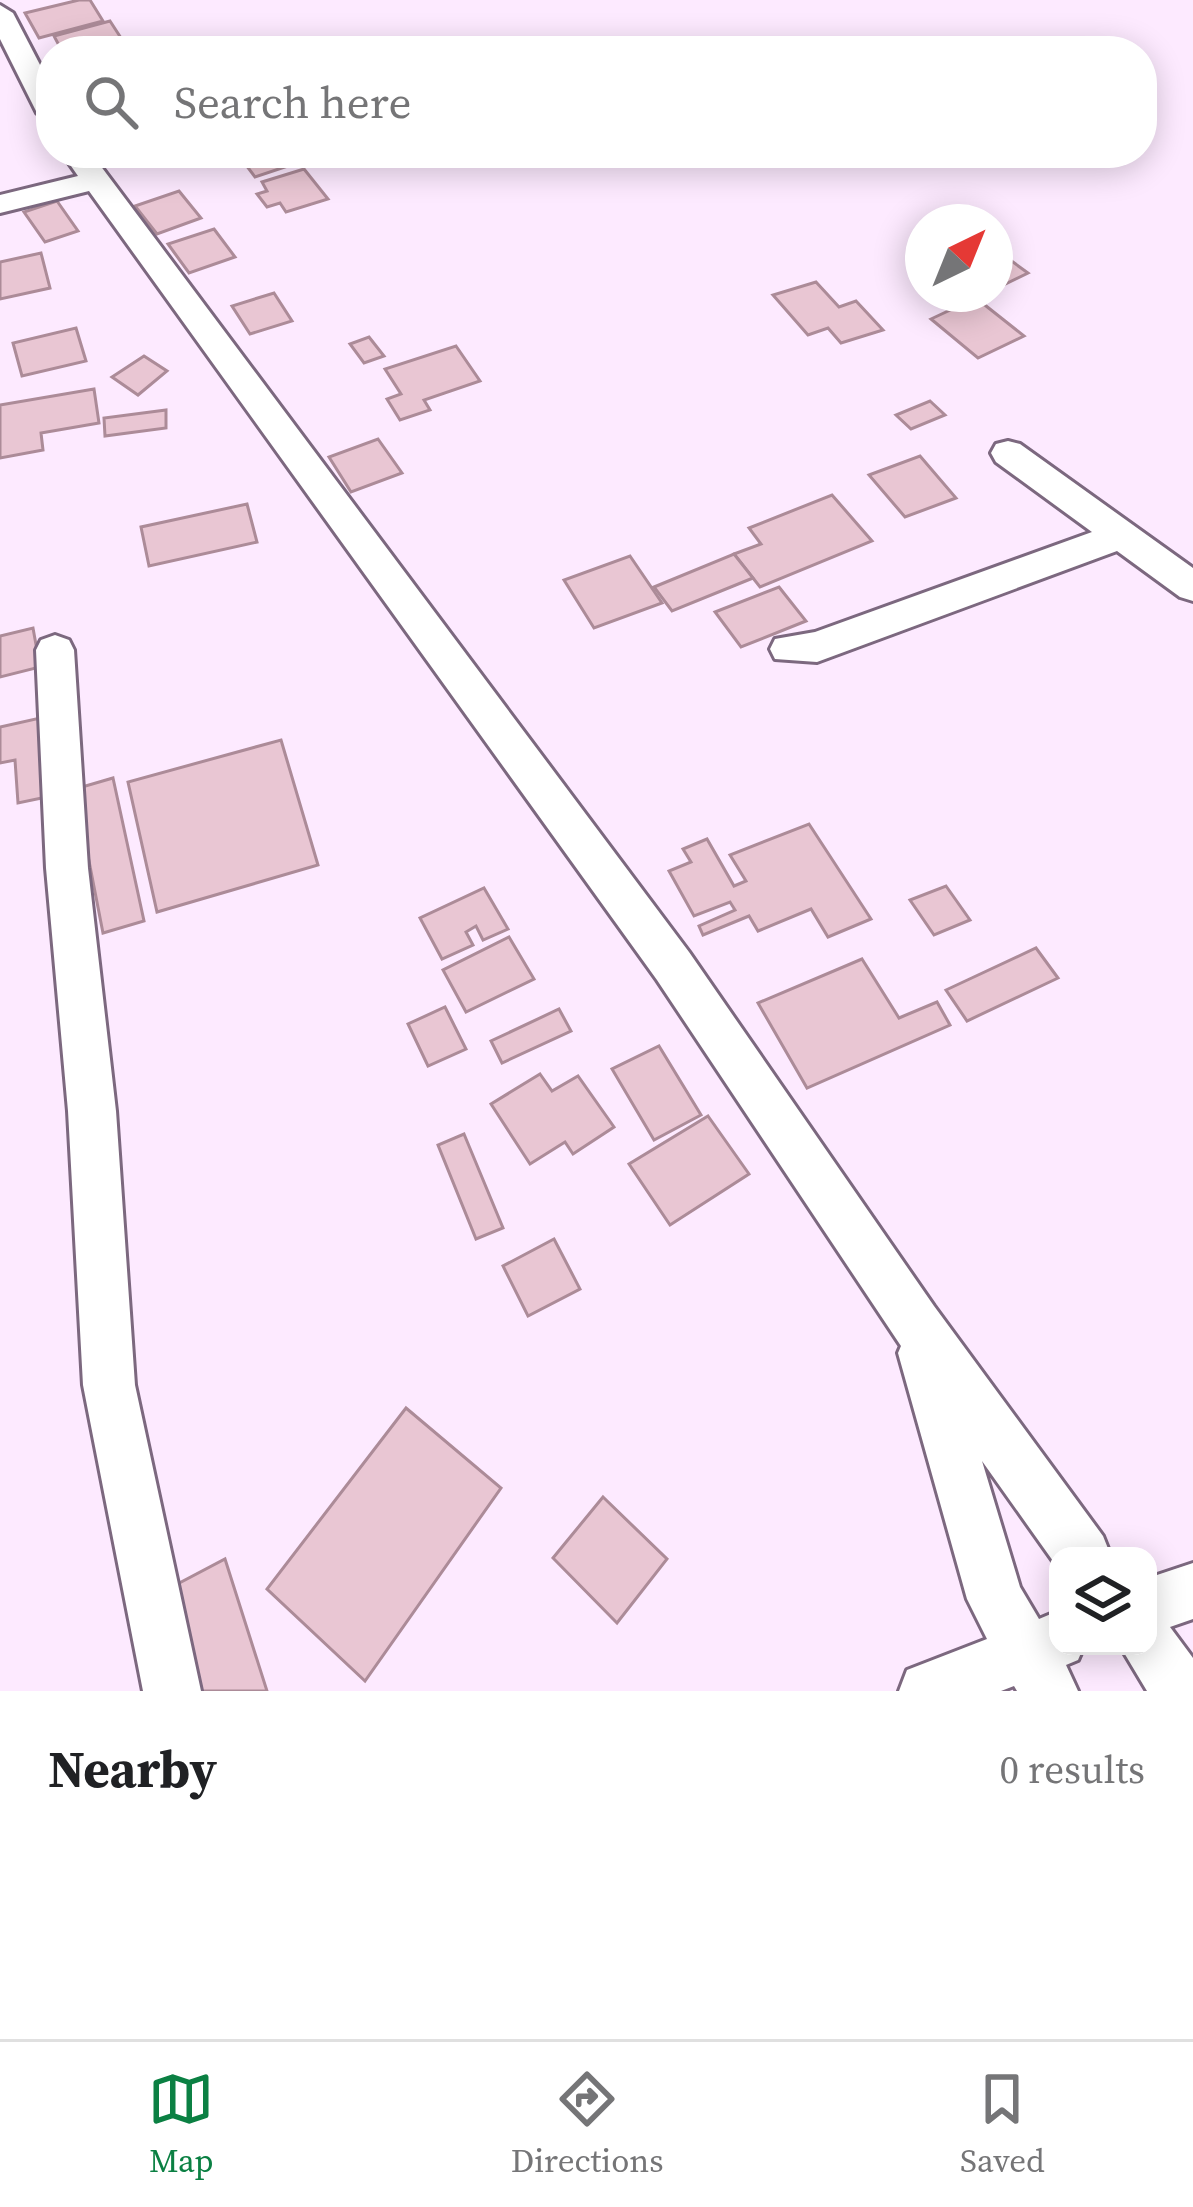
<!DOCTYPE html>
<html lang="en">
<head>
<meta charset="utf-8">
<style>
	body { margin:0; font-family:"Source Serif 4",serif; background:#f6f6f6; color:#202124 }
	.controls { position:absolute; right:36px; bottom:36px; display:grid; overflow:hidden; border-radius:24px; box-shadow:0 6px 30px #0003 }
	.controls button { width:108px; height:108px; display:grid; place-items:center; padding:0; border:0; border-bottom:3px solid #e0e0e0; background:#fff; color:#202124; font:60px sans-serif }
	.compass { position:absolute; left:905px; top:204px; width:108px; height:108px; border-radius:50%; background:#fff; box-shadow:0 6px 30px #0003; rotate:43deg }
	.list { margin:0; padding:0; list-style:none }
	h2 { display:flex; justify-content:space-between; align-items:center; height:156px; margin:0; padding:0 48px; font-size:51px }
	h2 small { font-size:39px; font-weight:400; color:#757577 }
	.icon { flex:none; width:66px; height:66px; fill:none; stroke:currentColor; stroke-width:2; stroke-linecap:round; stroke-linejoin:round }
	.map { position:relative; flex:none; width:1193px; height:1691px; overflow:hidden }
	.search { position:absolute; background:#fff; box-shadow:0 6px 30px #0003; left:36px; right:36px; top:36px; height:132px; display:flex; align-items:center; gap:30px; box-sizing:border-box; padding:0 42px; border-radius:48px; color:#757577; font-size:45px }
	.sheet { height:348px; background:#fff }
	nav { display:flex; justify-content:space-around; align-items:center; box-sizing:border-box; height:168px; border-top:3px solid #e0e0e0; background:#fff; font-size:33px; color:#757577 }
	nav a { display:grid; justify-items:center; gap:6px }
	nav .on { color:#0b8043 }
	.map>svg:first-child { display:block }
	.building { fill:#e9c6d3; stroke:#ac8b98; stroke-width:3 }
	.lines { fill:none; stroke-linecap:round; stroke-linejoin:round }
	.minor-casing { stroke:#7c687f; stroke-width:6 }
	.minor { fill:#fff; fill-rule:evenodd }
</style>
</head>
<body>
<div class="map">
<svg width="1193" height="1691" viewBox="0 0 1193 1691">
	<rect width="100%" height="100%" fill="#fdeaff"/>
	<g class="building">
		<path d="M79 0H90L103 21 39 38 25 13Z"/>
		<path d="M110 21 121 38 62 51 54 36Z"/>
		<path d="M237 153H289L297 163 255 177Z"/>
		<path d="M304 169 328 199 286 212 280 203 267 207 257 194 267 191 262 182Z"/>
		<path d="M179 191 201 218 157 234 135 206Z"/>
		<path d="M57 201 78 231 45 242 24 212Z"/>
		<path d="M214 229 235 257 189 273 168 244Z"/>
		<path d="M995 249 1028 273 995 289Z"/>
		<path d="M41 253 50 288 0 299V262Z"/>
		<path d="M816 282 839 307 856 301 883 330 841 343 828 328 808 335 773 295Z"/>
		<path d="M274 293 292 321 250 334 232 306Z"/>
		<path d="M976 298 1024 336 978 358 931 319Z"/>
		<path d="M76 328 86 361 22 376 13 343Z"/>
		<path d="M369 337 384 356 364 363 350 344Z"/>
		<path d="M456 346 480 381 424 400 430 410 400 420 387 399 401 394 385 369Z"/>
		<path d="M144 356 167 371 138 395 112 377Z"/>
		<path d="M94 389 99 423 41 433 43 450 0 458V405Z"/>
		<path d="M930 401 945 415 911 429 896 415Z"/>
		<path d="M166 410V428L105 436 104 418Z"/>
		<path d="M378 439 402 473 351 492 329 457Z"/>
		<path d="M920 456 956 498 905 517 869 475Z"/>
		<path d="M832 495 872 541 760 587 734 554 761 544 749 528Z"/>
		<path d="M247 504 257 542 149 566 141 527Z"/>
		<path d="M734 554 753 578 672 611 654 587Z"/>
		<path d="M630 556 662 603 594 628 564 580Z"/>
		<path d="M779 587 806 621 741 647 715 612Z"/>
		<path d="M33 628 40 667 0 677V636Z"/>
		<path d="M49 716 56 795 18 803 15 760 0 763V727Z"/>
		<path d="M281 740 318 865 157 912 128 782Z"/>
		<path d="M113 778 144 921 103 933 75 789Z"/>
		<path d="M809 824 871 919 828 937 811 909 758 931 749 916 703 935 699 926 735 910 730 902 694 916 669 871 691 862 683 849 707 839 734 886 746 881 730 855Z"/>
		<path d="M946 886 970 920 934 935 910 900Z"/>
		<path d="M484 888 508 929 483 940 476 926 466 932 473 945 442 959 420 918Z"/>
		<path d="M509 937 534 979 466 1012 443 970Z"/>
		<path d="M1036 948 1058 978 967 1021 946 990Z"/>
		<path d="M862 959 899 1018 937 1002 950 1025 807 1088 758 1003Z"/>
		<path d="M445 1007 466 1049 428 1066 408 1024Z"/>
		<path d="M559 1009 571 1031 502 1063 491 1041Z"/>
		<path d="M659 1046 701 1115 654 1140 612 1069Z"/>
		<path d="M540 1074 552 1091 578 1076 614 1127 573 1154 565 1142 530 1164 491 1104Z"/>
		<path d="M708 1116 749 1174 670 1225 629 1164Z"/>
		<path d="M464 1134 503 1228 476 1239 438 1145Z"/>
		<path d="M554 1239 580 1289 528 1316 503 1266Z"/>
		<path d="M406 1408 501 1488 365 1681 267 1589Z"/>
		<path d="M603 1497 667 1559 617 1623 553 1558Z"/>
		<path d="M225 1559 267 1691H198L168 1589Z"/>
	</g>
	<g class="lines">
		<g class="minor-casing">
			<g id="minor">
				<path d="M0 5 13 13 51 86V121L37 113 0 39Z"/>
				<path d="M62 153H91L689 952 934 1306 1103 1536 1111 1556H1058V1568L982 1461 1020 1587 1039 1619 1058 1611V1646H1084L1078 1660 1066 1665 1078 1691H1017L1014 1686 1001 1691H899L907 1670 987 1639 967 1599 898 1353 901 1346 657 980 89 191 0 213V195L78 176Z"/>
				<path d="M1008 441 1020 444 1193 568V601L1180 597 1117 551 817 662 775 659 770 649 775 639 815 632 1092 532 996 462 991 453 996 444Z"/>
				<path d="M55 635 69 640 74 650 88 868 116 1111 135 1385 201 1691H143L83 1385 68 1111 46 868 36 650 41 640Z"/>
				<path d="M1193 1563V1619L1170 1627 1193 1658V1691H1147L1120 1646H1148V1578Z"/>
			</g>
		</g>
		<use href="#minor" class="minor"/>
	</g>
</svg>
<div class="controls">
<button><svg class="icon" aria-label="layers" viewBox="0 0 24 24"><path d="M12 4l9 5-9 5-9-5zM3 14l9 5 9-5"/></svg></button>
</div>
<svg class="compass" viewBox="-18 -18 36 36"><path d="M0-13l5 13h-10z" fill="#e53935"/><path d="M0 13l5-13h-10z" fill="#757577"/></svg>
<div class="search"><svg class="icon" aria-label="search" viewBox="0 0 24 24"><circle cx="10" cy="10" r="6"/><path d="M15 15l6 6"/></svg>Search here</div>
</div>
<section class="sheet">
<h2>Nearby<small>0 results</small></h2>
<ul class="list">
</ul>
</section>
<nav>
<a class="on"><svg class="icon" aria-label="map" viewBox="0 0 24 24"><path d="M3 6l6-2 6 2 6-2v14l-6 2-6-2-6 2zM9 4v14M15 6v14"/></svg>Map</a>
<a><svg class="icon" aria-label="directions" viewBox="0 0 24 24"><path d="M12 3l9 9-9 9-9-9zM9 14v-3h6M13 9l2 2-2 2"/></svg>Directions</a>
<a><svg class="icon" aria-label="saved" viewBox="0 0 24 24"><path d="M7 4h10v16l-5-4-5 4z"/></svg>Saved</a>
</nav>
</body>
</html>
